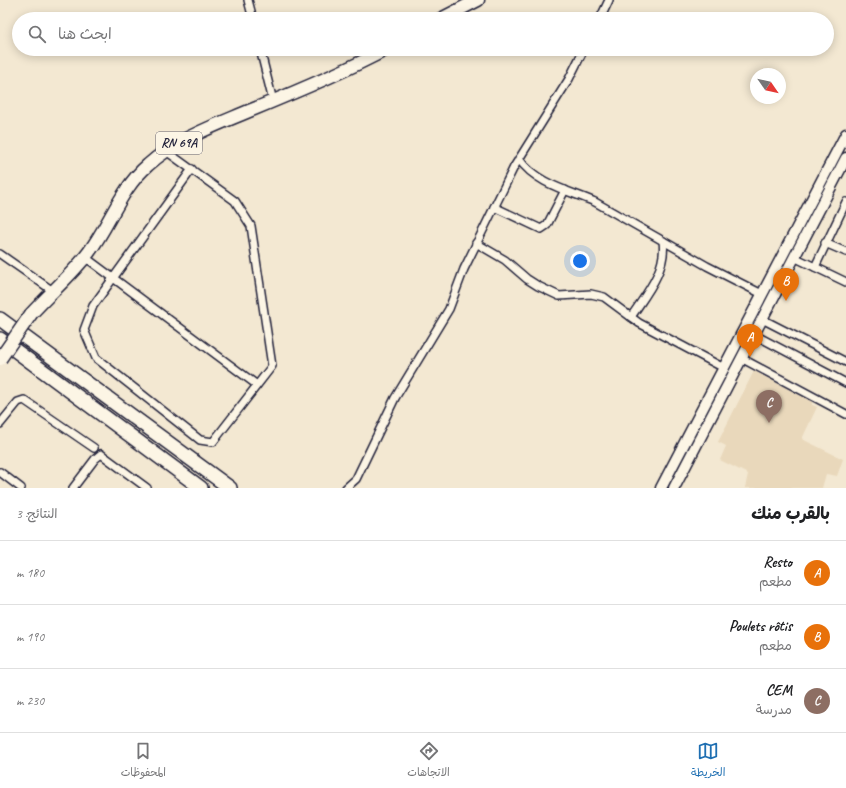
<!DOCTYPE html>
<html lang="ar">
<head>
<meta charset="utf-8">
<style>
	body { margin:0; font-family:Caveat,"Playpen Sans Arabic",sans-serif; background:#f6f6f6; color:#202124; direction:rtl }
	.compass { position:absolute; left:750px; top:68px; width:36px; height:36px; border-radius:50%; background:#fff; box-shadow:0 2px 10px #0003; rotate:124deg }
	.you { position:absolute; left:580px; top:261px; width:14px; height:14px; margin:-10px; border:3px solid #fff; border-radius:50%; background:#1a73e8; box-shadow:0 0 0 6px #1a73e833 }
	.badge { display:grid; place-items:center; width:26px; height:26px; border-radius:50%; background:#1f6fb2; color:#fff; font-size:13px; font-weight:700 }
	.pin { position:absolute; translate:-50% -33px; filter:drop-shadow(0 1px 2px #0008) }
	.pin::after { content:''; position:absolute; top:21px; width:14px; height:12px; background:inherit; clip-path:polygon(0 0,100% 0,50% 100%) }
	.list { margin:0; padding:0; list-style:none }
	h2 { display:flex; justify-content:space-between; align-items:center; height:52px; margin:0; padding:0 16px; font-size:17px }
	h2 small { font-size:13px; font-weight:400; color:#757577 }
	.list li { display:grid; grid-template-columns:26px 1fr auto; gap:12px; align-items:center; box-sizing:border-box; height:64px; padding:0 16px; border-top:1px solid #e0e0e0 }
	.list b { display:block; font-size:15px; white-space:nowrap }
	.list p { margin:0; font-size:13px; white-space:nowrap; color:#757577 }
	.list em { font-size:13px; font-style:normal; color:#757577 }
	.icon { flex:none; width:22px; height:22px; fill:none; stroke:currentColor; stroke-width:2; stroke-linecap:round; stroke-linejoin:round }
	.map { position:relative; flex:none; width:846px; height:488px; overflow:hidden; direction:ltr }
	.search { position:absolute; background:#fff; box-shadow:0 2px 10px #0003; left:12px; right:12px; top:12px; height:44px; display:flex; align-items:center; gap:10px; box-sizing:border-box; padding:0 14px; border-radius:22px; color:#757577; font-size:15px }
	.sheet { height:244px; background:#fff }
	nav { display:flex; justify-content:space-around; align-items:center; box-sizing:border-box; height:56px; border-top:1px solid #e0e0e0; background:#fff; font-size:11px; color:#757577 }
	nav a { display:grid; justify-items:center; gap:2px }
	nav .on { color:#1f6fb2 }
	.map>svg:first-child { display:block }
	.built { fill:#e9d8bb }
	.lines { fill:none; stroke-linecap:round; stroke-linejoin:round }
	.street-casing { stroke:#22223b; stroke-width:10 }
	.secondary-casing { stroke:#22223b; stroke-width:13 }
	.primary-casing { stroke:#22223b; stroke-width:15 }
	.highway-casing { stroke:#22223b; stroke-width:16 }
	.street { stroke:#fcf5e5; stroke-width:7 }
	.secondary { stroke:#fcf5e5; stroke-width:10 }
	.primary { stroke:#fcf5e5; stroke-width:12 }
	.highway { stroke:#fcf5e5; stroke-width:13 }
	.primary-bridge-casing { stroke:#22223b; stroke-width:15; stroke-linecap:butt }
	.primary-bridge { stroke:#fcf5e5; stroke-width:12 }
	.labels { text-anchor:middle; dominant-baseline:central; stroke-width:3; stroke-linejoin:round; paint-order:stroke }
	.shield { fill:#fcf5e5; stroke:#63616e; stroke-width:1 }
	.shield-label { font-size:13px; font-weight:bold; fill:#22223b }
</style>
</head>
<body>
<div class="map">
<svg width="846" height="488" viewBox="0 0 846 488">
	<rect width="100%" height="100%" fill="#f3e8d2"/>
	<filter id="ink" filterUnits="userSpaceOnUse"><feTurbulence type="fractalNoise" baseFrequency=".025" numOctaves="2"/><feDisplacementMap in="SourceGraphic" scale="8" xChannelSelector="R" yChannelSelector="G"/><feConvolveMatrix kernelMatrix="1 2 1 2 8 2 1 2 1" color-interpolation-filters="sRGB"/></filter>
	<g filter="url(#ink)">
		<path class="built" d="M754 371 812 402V405L817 407 802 439 843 459 837 476 826 474 822 488H745L748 474 720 460 726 446 718 442Z"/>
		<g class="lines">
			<g class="street-casing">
				<g id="street">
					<path d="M248 0 253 19"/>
					<path d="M600 19 609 0"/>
					<path d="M260 49 273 101"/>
					<path d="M166 151 235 201 251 226 272 366 213 442 200 440 96 358 84 330 93 306 192 169"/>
					<path d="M519 159C536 184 570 191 595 202L707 266 762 294"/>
					<path d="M494 207 541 229 547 225 565 190"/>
					<path d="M476 243 505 260 527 279 538 286 559 296 591 294 604 297 639 323 724 368"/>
					<path d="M825 243 846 252"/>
					<path d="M0 254 53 291"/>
					<path d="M85 257 257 385"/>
					<path d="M794 257 846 282"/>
					<path d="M815 267 846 202"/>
					<path d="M631 317C646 294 667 270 663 241"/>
					<path d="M762 319 846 362"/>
					<path d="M753 334 846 383"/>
					<path d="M741 358 846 414"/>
					<path d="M0 424 18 402 24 400 94 448"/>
					<path d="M0 472 21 488"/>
					<path d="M73 488 95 459 101 454 147 488"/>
					<path d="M346 488 356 479 395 398 449 309 464 269 514 167 569 79 584 49"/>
				</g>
			</g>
			<g class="secondary-casing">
				<g id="secondary">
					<path d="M661 488 846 134"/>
					<path d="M674 488 846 158"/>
				</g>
			</g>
			<g class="primary-casing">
				<g id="primary">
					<path d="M441 19 478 0"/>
					<path d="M31 314C50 293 72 275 89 252 110 224 121 188 148 165 177 139 214 126 249 111 296 92 342 73 387 49"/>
				</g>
			</g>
			<g class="highway-casing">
				<g id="highway">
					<path d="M0 319 230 488"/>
					<path d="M0 339 201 488"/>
				</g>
			</g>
			<use href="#street" class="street"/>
			<use href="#secondary" class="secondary"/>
			<use href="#primary" class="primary"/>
			<use href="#highway" class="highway"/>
			<g class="primary-bridge-casing">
				<path id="primary-bridge" d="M0 359 31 314"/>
			</g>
			<use href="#primary-bridge" class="primary-bridge"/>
		</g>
	</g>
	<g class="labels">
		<rect class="shield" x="156" y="132" width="46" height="22" rx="3"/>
		<g class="shield-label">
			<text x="179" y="143">RN 69A</text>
		</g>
	</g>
</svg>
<svg class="compass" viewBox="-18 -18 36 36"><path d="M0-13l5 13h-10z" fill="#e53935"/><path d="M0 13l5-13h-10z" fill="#757577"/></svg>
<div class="you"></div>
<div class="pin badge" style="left:750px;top:357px;background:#e8710a">A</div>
<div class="pin badge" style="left:786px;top:301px;background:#e8710a">B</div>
<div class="pin badge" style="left:769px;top:423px;background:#8d6e63">C</div>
<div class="search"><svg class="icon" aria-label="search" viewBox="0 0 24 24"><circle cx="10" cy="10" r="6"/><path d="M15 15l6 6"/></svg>ابحث هنا</div>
</div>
<section class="sheet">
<h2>بالقرب منك<small>النتائج: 3</small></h2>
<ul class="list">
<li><span class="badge" style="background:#e8710a">A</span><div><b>Resto</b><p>مطعم</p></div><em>180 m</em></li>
<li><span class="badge" style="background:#e8710a">B</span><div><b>Poulets rôtis</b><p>مطعم</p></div><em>190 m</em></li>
<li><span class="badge" style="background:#8d6e63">C</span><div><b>CEM</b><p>مدرسة</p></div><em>230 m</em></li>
</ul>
</section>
<nav>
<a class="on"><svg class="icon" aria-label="map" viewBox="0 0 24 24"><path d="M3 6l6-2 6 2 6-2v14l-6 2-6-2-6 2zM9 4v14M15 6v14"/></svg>الخريطة</a>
<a><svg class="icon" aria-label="directions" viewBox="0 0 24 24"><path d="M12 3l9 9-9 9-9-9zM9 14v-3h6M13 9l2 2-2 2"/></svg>الاتجاهات</a>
<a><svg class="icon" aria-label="saved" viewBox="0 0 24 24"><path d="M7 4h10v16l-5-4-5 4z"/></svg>المحفوظات</a>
</nav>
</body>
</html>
